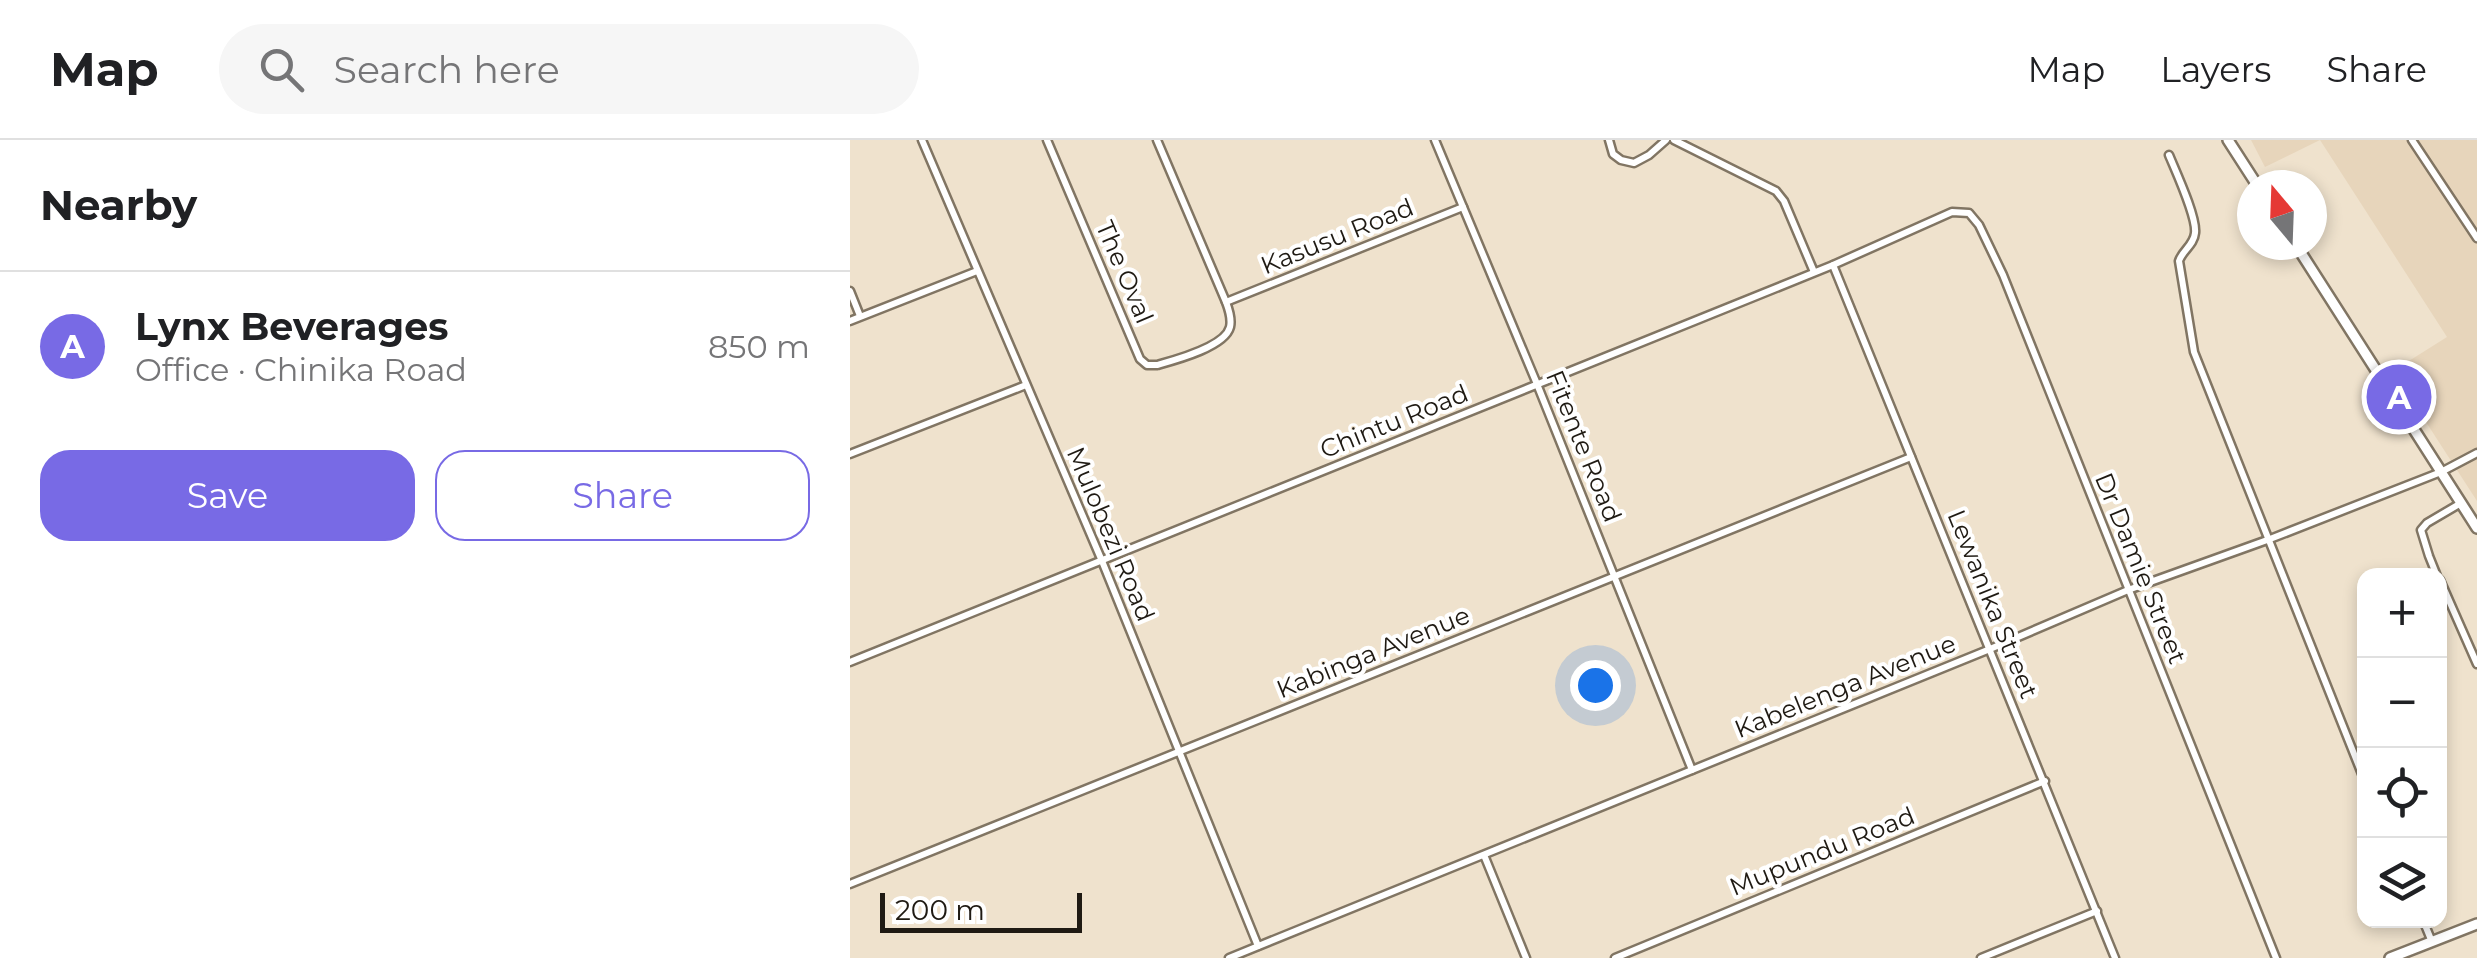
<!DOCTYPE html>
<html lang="en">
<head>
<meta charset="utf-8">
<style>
	body { margin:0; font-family:Montserrat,sans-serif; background:#f6f6f6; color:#202124 }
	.controls { position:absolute; right:30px; bottom:30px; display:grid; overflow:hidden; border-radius:20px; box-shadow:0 5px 15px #0003 }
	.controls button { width:90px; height:90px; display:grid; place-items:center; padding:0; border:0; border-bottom:2px solid #e0e0e0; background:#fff; color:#202124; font:50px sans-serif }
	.compass { position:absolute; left:1387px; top:30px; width:90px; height:90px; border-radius:50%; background:#fff; box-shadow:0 5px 15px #0003; rotate:341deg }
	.scale { position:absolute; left:30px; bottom:25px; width:202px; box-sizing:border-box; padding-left:10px; border:5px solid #1f1a13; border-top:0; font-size:28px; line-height:35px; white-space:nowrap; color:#1f1a13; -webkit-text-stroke:8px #fff; paint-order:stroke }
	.you { position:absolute; left:745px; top:545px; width:35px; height:35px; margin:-25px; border:8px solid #fff; border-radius:50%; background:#1a73e8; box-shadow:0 0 0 15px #1a73e833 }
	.badge { display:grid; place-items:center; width:65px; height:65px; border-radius:50%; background:#786ae5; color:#fff; font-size:32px; font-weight:700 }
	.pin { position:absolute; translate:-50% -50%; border:5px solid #fff; box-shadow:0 2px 10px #0006 }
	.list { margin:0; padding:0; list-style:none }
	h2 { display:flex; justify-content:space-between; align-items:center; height:130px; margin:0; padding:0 40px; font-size:42px }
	h2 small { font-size:32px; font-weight:400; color:#757577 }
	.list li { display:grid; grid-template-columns:65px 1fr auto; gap:30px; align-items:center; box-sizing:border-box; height:150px; padding:0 40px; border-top:2px solid #e0e0e0 }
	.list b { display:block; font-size:38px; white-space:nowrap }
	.list p { margin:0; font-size:32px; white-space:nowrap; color:#757577 }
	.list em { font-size:32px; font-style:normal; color:#757577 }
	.actions { display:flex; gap:20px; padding:30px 40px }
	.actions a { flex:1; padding:22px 0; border:2px solid #786ae5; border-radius:30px; text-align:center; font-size:35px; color:#786ae5 }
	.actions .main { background:#786ae5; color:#fff }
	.icon { flex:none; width:55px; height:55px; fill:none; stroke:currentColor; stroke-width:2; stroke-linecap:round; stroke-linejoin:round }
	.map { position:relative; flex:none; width:1627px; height:818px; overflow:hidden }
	header { display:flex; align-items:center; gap:60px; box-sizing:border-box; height:140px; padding:0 50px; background:#fff; border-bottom:2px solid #e0e0e0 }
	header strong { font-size:48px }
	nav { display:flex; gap:55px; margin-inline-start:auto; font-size:35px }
	.search { width:700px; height:90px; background:#f6f6f6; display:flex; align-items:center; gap:25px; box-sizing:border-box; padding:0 35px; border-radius:55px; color:#757577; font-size:38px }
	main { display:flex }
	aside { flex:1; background:#fff }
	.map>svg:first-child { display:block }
	.built { fill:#e7d5bb }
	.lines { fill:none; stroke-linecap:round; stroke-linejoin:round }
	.minor-casing { stroke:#817563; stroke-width:11 }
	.secondary-casing { stroke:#817563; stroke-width:14 }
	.minor { stroke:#fff; stroke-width:6 }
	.secondary { stroke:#fff; stroke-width:9 }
	.labels { text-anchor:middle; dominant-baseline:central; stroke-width:8; stroke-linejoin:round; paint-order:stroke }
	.street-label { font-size:25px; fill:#1f1a13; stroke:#fff }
</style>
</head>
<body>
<header>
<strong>Map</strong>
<div class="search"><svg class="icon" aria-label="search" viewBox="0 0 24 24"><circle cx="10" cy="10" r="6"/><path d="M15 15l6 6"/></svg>Search here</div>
<nav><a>Map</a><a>Layers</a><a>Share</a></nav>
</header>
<main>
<aside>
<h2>Nearby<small></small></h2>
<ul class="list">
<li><span class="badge">A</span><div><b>Lynx Beverages</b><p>Office · Chinika Road</p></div><em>850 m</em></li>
</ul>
<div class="actions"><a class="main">Save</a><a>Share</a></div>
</aside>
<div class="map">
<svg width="1627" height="818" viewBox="0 0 1627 818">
	<rect width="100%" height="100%" fill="#efe2cd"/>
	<path class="built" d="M1401 0H1627V361L1543 231 1597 197 1470 0 1415 27Z"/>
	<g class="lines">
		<g class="minor-casing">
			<g id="minor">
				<path d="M72 0 252 421 408 806"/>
				<path d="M197 0 290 219 297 225H307C325 220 375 207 380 187 382 179 379 170 376 162L307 0"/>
				<path d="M585 0 687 244 842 630"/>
				<path d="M759 0 763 14 771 20 784 23 799 15 816 0"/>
				<path d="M824 0 926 51 934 61 964 132"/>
				<path d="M1562 0 1627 98"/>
				<path d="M1319 15C1326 32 1347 77 1345 93 1344 105 1332 111 1329 121L1344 212 1514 639"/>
				<path d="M983 125 1265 818"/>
				<path d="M0 151 10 176"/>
				<path d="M376 162 613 67"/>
				<path d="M0 181 127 131"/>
				<path d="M0 314 176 245"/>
				<path d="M1587 436 1579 416 1571 390 1577 383 1611 363"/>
				<path d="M1590 440 1627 524"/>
				<path d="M0 522 983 125 1102 72 1119 73 1129 85 1153 135 1426 818"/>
				<path d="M634 715 676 818"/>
				<path d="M0 744 1061 317"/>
				<path d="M1573 780 1582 802"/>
				<path d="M379 818 1140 509 1278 450 1420 399 1591 332 1627 313"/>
				<path d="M765 818 1195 641"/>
				<path d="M1131 818 1247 771"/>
			</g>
		</g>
		<g class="secondary-casing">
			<g id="secondary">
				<path d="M1378 0 1407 45"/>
				<path d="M1446 105 1627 388"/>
				<path d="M1540 818 1627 784"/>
			</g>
		</g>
		<use href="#minor" class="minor"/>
		<use href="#secondary" class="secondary"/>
	</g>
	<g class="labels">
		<g class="street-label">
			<text transform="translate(487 96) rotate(-22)">Kasusu Road</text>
			<text transform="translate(275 132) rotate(67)">The Oval</text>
			<text transform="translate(544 281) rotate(-22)">Chintu Road</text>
			<text transform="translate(734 306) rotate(68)">Fitente Road</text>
			<text transform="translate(261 394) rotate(67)">Mulobezi Road</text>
			<text transform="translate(1291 428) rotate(68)">Dr Damie Street</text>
			<text transform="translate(1143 464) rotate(68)">Lewanika Street</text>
			<text transform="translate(523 512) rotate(-22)">Kabinga Avenue</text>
			<text transform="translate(995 546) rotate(-22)">Kabelenga Avenue</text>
			<text transform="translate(972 711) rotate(-22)">Mupundu Road</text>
		</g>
	</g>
</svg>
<div class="controls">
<button>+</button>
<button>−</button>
<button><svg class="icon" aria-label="locate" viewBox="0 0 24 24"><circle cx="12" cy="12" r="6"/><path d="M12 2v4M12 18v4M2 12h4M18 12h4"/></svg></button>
<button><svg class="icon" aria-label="layers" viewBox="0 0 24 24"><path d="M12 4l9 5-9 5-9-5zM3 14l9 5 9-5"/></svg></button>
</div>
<svg class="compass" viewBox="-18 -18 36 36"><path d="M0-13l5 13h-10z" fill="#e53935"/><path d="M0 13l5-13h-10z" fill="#757577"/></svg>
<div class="scale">200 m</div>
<div class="you"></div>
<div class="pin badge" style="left:1549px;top:257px">A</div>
</div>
</main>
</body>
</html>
